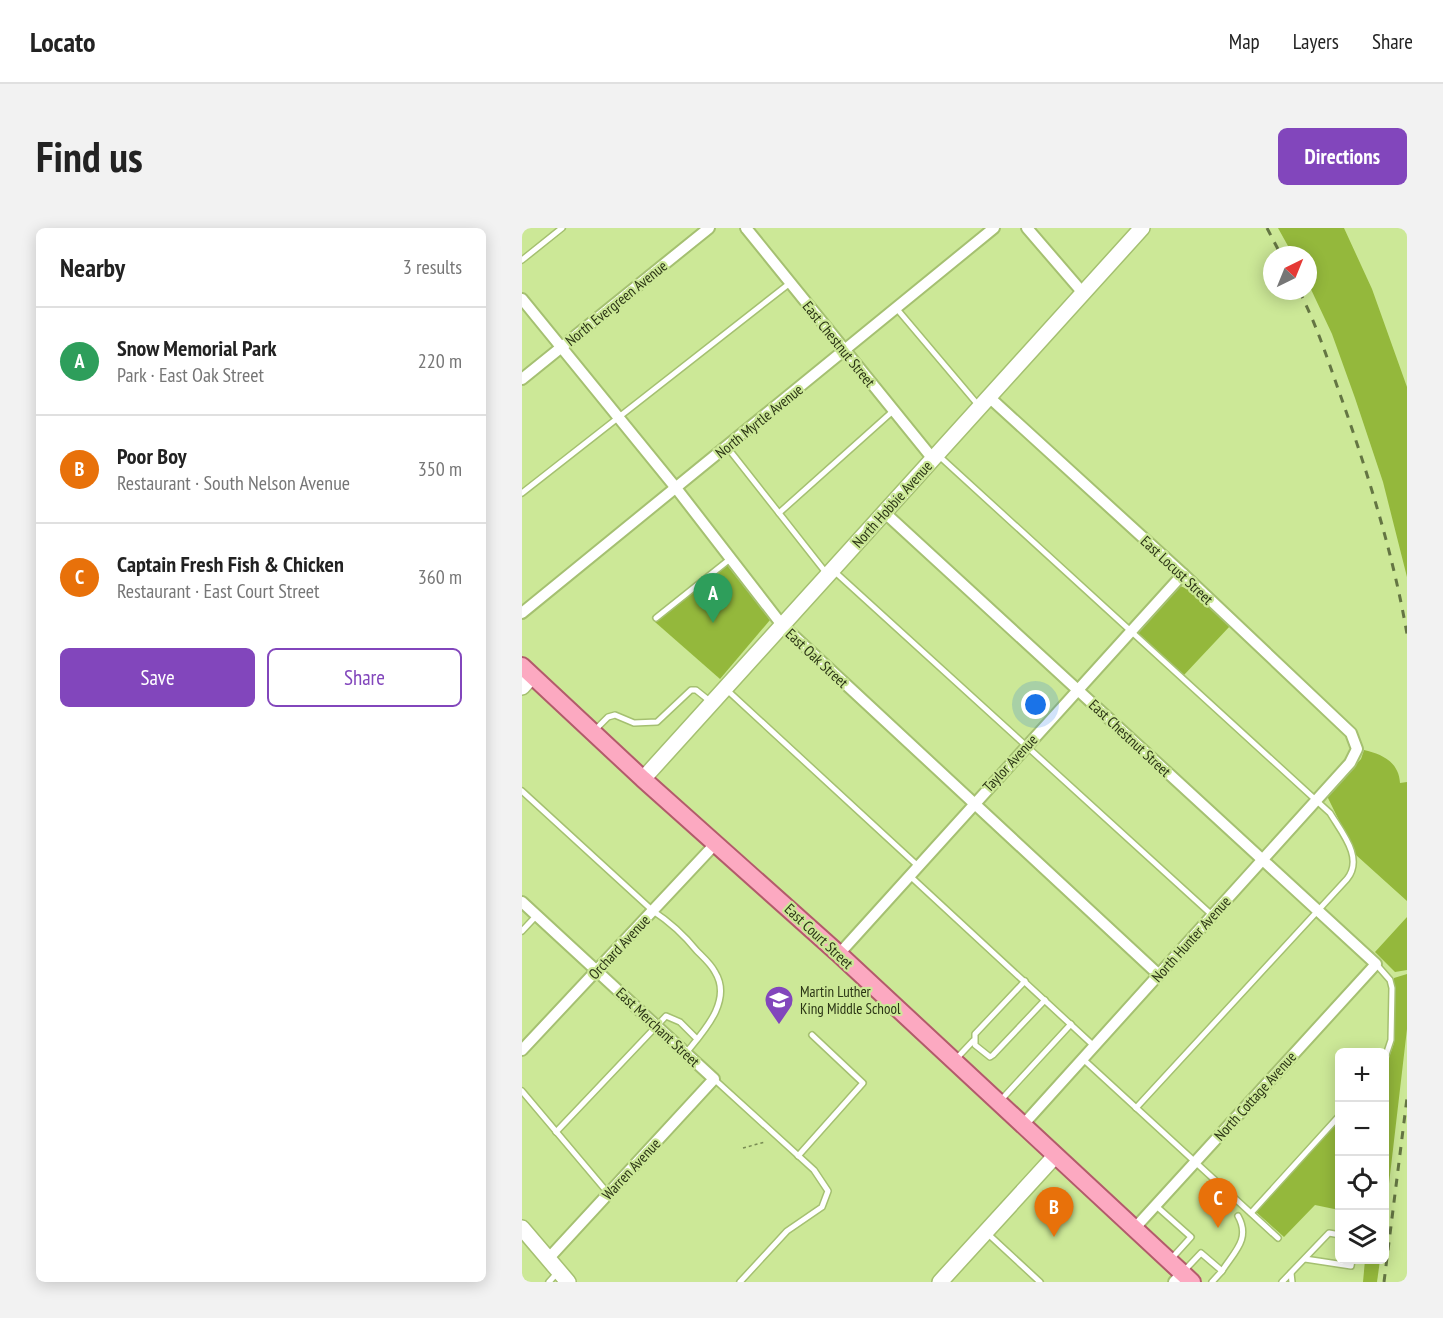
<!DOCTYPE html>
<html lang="en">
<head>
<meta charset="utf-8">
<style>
	body { margin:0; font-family:"PT Sans Narrow",sans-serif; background:#f2f2f2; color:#222 }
	.controls { position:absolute; right:18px; bottom:18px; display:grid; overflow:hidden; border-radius:9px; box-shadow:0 3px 15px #0003 }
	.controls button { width:54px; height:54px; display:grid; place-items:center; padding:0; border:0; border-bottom:2px solid #e0e0e0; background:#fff; color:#222; font:30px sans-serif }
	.compass { position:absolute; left:741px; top:18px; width:54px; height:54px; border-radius:50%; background:#fff; box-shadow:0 3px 15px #0003; rotate:43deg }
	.you { position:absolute; left:514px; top:477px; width:21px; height:21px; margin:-15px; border:4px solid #fff; border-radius:50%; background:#1a73e8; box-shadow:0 0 0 9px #1a73e833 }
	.badge { display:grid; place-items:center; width:39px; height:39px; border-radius:50%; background:#8246bc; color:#fff; font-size:20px; font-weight:700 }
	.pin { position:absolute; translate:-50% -50px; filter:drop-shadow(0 2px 3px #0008) }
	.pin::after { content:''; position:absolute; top:32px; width:21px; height:18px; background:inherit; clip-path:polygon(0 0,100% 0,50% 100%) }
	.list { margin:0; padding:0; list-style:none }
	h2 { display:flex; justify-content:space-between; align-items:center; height:78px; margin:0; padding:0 24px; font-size:26px }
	h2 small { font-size:20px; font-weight:400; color:#767676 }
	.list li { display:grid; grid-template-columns:39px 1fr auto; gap:18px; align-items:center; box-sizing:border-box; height:108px; padding:0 24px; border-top:2px solid #e0e0e0 }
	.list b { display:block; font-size:22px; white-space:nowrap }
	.list p { margin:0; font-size:20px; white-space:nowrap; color:#767676 }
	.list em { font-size:20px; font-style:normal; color:#767676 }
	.actions { display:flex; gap:12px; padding:18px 24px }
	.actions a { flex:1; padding:14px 0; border:2px solid #8246bc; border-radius:9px; text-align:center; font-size:21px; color:#8246bc }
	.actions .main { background:#8246bc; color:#fff }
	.icon { flex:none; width:33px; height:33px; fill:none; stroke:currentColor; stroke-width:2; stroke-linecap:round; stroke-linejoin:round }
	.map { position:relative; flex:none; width:885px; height:1054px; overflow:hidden; border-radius:9px }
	header { display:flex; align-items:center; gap:36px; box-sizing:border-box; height:84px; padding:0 30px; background:#fff; border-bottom:2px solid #e0e0e0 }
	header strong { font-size:28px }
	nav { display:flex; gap:33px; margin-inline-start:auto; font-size:21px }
	.intro { display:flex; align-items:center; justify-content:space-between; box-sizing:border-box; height:144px; padding:0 36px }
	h1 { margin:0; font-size:42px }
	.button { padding:15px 27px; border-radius:9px; background:#8246bc; color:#fff; font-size:21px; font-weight:700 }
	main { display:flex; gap:36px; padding:0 36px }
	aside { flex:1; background:#fff; border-radius:9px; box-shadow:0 3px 15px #0003 }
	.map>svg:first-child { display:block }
	.green { fill:#94b83c }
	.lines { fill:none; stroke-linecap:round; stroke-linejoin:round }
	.lane-casing { stroke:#a5c071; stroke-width:8 }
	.street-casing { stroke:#a5c071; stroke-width:14 }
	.secondary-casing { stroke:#a5c071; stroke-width:18 }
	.primary-casing { stroke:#b25b6a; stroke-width:20 }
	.path { stroke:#798c54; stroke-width:1.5; stroke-dasharray:3 3; stroke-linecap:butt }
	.lane { stroke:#fff; stroke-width:5 }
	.street { stroke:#fff; stroke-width:10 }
	.secondary { stroke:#fff; stroke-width:15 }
	.primary { stroke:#fca9c1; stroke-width:16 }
	.rail { stroke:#647543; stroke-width:3; stroke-dasharray:8 8; stroke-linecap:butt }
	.labels { text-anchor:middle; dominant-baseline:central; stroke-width:4.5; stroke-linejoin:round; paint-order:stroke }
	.street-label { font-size:15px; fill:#2b3515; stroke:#cce897 }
	.poi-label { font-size:15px; fill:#2b3515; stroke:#cce897; text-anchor:start }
</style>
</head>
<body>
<header>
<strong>Locato</strong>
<nav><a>Map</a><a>Layers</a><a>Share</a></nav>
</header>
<div class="intro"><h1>Find us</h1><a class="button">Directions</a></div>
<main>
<aside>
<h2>Nearby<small>3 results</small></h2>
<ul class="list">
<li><span class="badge" style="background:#2e9e5b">A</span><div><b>Snow Memorial Park</b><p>Park · East Oak Street</p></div><em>220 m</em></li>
<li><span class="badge" style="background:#e8710a">B</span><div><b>Poor Boy</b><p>Restaurant · South Nelson Avenue</p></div><em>350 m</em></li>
<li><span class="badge" style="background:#e8710a">C</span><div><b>Captain Fresh Fish &amp; Chicken</b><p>Restaurant · East Court Street</p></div><em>360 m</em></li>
</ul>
<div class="actions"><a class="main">Save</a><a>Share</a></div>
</aside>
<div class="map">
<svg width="885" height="1054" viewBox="0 0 885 1054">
	<rect width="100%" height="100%" fill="#cce897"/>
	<g class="green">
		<path d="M756 0H822L850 61 885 159V349L861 254 833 170 810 106 786 55V27H771Z"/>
		<path d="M205 337 248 392 198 451 133 394Z"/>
		<path d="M658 358 671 363 708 398 662 447 615 404Z"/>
		<path d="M842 522C860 526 877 534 878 555L885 554V673L834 627 805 568 839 531Z"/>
		<path d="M885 680V742L873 744 853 724 885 689Z"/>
		<path d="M885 746V801L863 990V841L872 815V750Z"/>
		<path d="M817 892V982L793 977 762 1009 733 983Z"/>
		<path d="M843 1032H858L855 1054H841Z"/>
	</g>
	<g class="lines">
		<g class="lane-casing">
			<g id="lane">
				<path d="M0 32 40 0"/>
				<path d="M375 81 457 178"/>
				<path d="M205 219 305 346"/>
				<path d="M416 227 808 585C820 605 842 630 825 651L614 880"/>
				<path d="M0 265 268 55"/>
				<path d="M257 285 371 183"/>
				<path d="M312 343 690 687"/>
				<path d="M134 390 208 331"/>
				<path d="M205 462 396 638"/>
				<path d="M73 502 86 489 93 487 112 495 135 494 169 462H174L189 474"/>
				<path d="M0 563 131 683C148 694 162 707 175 723 181 729 189 736 193 744 211 773 181 804 164 825"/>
				<path d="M388 648 572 818"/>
				<path d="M0 703 15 687"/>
				<path d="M854 736 868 752 870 760 869 812 862 833"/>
				<path d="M503 753 453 806V817L468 829 471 827 523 772"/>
				<path d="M434 831 451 813"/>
				<path d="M561 831 756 1010"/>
				<path d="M192 851 292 942 306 963 300 979 265 1003 218 1054"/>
				<path d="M0 863 86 965"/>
				<path d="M479 872 549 796"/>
				<path d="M34 904 144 788 158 794 175 811"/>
				<path d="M276 928 341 855 290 807"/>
				<path d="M633 977 669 1009 650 1030"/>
				<path d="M729 985 818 887"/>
				<path d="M465 1005 518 1054"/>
				<path d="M783 1031 829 1038 830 1032"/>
				<path d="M700 1043C712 1024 729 1011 716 988"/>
				<path d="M661 1044 679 1025 700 1043 690 1054"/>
				<path d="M769 1045 770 1054"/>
				<path d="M27 1054 36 1044"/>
				<path d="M760 1054 807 1005 818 1007"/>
			</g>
		</g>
		<g class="street-casing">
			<g id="street">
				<path d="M224 0 411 231"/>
				<path d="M505 0 561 65"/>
				<path d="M0 71 154 260 260 397 637 747"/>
				<path d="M0 151 187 0"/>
				<path d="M467 169 661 346 829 505 835 521 828 535 500 898"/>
				<path d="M362 284 854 736 612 1001"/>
				<path d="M0 385 472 0"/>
				<path d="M0 674 192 851 26 1031"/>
				<path d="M317 726 661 346"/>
				<path d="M0 822 195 614"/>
				<path d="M652 1054 660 1045"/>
			</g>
		</g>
		<g class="secondary-casing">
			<g id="secondary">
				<path d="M0 459 9 449"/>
				<path d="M121 551 620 0"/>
				<path d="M0 1000 46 1054"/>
				<path d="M418 1054 533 928"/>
			</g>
		</g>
		<g class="primary-casing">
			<path id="primary" d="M0 438 121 551 317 726 670 1054"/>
		</g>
		<path class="path" d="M221 920 243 914"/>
		<use href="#lane" class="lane"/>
		<use href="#street" class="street"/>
		<use href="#secondary" class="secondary"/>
		<use href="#primary" class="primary"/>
		<g class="rail">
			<path d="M745 0 759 27"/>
			<path d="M777 63C795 97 806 133 819 169 846 246 871 325 885 406"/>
			<path d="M862 1054 885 870"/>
		</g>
	</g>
	<defs>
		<g id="school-pin" transform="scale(1.5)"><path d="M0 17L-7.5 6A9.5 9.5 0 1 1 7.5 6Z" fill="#8246bc" stroke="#cce897"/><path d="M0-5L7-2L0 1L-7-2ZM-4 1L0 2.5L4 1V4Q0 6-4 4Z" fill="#fff"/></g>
	</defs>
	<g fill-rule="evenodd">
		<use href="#school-pin" x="257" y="772"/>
	</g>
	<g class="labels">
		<g class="street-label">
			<text transform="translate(94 75) rotate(-39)">North Evergreen Avenue</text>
			<text transform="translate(317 116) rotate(51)">East Chestnut Street</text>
			<text transform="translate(237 193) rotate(-39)">North Myrtle Avenue</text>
			<text transform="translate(370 276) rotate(-48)">North Hobbie Avenue</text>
			<text transform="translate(655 342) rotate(43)">East Locust Street</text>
			<text transform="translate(295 430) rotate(43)">East Oak Street</text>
			<text transform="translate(608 510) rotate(43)">East Chestnut Street</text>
			<text transform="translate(488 535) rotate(-47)">Taylor Avenue</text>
			<text transform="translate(297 708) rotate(43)">East Court Street</text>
			<text transform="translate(669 711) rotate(-48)">North Hunter Avenue</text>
			<text transform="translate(97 719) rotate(-47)">Orchard Avenue</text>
			<text transform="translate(136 799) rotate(43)">East Merchant Street</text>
			<text transform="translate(733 868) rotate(-48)">North Cottage Avenue</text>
			<text transform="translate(109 941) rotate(-47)">Warren Avenue</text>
		</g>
		<g class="poi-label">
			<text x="278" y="763">Martin Luther<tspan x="278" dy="17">King Middle School</tspan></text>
		</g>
	</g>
</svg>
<div class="controls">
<button>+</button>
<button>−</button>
<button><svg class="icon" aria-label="locate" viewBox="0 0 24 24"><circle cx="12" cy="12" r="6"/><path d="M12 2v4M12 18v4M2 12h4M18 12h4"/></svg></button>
<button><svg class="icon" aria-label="layers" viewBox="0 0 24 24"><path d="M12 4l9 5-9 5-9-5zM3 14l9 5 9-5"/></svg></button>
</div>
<svg class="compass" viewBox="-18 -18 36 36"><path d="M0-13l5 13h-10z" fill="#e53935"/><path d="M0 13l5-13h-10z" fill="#767676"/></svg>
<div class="you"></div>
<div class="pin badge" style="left:191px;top:395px;background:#2e9e5b">A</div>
<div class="pin badge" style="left:532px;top:1009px;background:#e8710a">B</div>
<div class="pin badge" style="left:696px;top:1000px;background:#e8710a">C</div>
</div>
</main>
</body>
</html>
